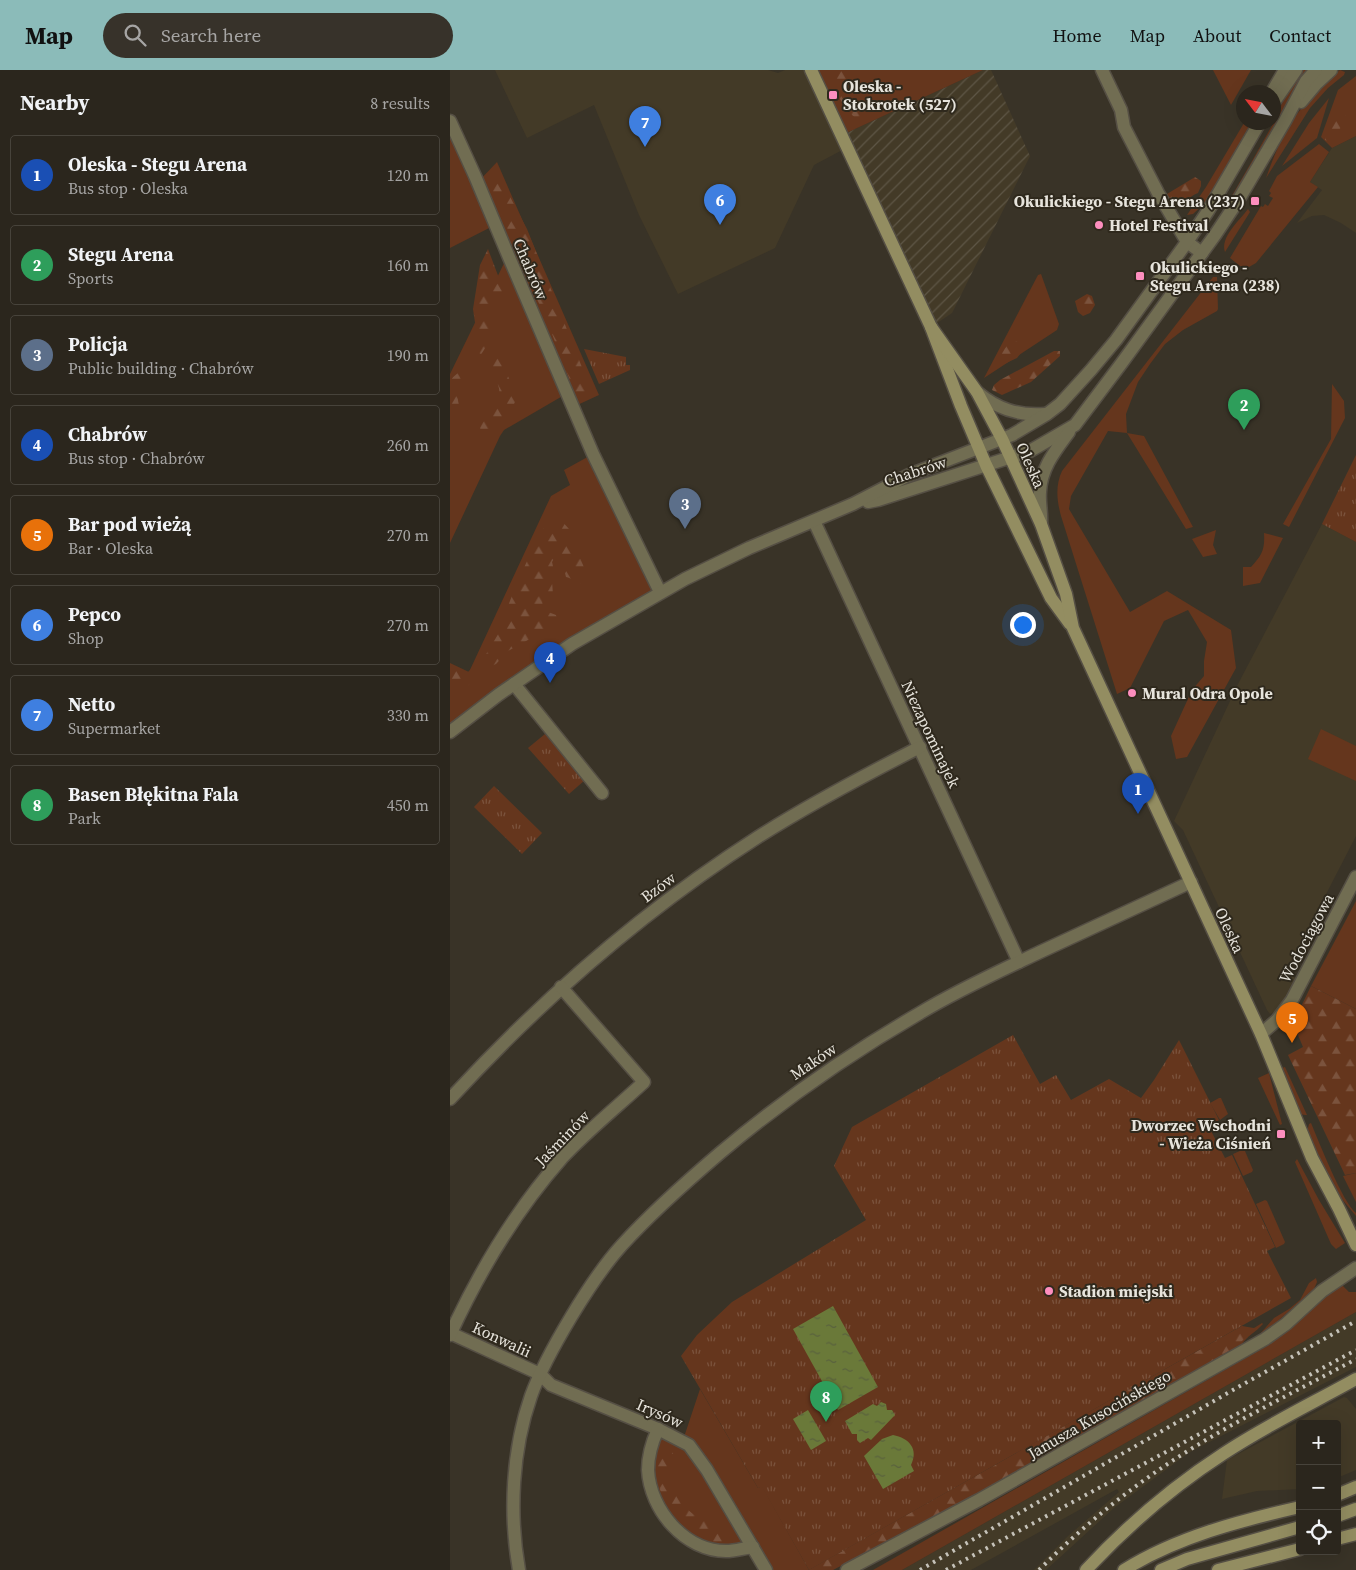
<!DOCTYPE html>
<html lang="en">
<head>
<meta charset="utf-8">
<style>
	body { margin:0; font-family:"Source Serif 4",serif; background:#37322a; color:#f1f3f6 }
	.controls { position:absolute; right:15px; bottom:15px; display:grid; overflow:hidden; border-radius:5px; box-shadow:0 5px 20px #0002 }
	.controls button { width:45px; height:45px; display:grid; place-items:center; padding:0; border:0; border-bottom:1px solid #47433b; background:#2b261d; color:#f1f3f6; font:25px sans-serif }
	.compass { position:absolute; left:786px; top:15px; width:45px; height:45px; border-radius:50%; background:#2b261d; box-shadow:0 5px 20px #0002; rotate:302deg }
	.you { position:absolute; left:572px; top:554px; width:18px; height:18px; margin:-12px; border:4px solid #fff; border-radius:50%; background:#1a73e8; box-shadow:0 0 0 8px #1a73e833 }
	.badge { display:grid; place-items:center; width:32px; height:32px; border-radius:50%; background:#8bbbb9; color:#fff; font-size:16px; font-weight:700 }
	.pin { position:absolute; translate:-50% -41px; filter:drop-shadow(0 1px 2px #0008) }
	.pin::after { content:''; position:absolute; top:26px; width:18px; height:15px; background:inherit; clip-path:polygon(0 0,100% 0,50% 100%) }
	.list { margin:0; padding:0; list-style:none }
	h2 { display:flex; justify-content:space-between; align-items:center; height:65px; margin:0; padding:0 20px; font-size:21px }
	h2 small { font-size:16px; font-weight:400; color:#a6a5a4 }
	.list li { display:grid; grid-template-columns:32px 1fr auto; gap:15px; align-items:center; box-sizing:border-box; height:80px; margin:0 10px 10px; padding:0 10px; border:1px solid #47433b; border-radius:5px }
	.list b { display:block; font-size:19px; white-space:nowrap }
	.list p { margin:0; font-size:16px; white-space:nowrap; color:#a6a5a4 }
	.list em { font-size:16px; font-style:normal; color:#a6a5a4 }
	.icon { flex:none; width:28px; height:28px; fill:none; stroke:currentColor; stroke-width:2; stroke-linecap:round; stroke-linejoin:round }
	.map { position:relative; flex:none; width:906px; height:1500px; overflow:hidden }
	header { display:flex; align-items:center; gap:30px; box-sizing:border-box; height:70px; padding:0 25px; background:#8bbbb9; color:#111 }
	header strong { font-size:24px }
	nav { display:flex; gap:28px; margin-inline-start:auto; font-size:18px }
	.search { width:350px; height:45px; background:#37322a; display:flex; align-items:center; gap:12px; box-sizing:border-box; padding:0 18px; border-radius:28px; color:#a6a5a4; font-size:19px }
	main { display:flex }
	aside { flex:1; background:#2b261d }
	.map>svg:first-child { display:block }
	.built { fill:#433a27 }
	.industrial { fill:url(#industrial-furrows) }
	.grass { fill:#65361d }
	.forest { fill:url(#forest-firs) }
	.park { fill:url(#park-tufts) }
	.water { fill:url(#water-ripples) }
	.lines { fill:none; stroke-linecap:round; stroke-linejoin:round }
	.minor-casing { stroke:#554f44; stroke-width:15 }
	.tertiary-casing { stroke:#554f44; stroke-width:15 }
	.secondary-casing { stroke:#554f44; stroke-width:15 }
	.minor { stroke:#716d52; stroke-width:12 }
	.tertiary { stroke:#716d52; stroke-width:12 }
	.secondary { stroke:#938d61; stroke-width:12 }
	.rail { stroke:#c5c2b9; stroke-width:4; stroke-dasharray:2.5 5; stroke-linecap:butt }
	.poi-dot { fill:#fd8ebe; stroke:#2f291d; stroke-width:2 }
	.labels { text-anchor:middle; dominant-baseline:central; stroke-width:4; stroke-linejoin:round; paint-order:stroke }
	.poi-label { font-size:16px; font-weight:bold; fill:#e7e4dc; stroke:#2f291d; text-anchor:start }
	.street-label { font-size:16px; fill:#e7e4dc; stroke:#2f291d }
</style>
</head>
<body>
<header>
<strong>Map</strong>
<div class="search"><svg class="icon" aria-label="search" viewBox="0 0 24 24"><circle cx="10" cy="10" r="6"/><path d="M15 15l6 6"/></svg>Search here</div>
<nav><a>Home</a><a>Map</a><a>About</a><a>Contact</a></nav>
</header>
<main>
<aside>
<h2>Nearby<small>8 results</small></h2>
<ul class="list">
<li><span class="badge" style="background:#1a4fb4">1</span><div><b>Oleska - Stegu Arena</b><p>Bus stop · Oleska</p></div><em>120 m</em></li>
<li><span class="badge" style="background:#2e9e5b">2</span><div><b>Stegu Arena</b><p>Sports</p></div><em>160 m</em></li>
<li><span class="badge" style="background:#5c6f8a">3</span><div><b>Policja</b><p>Public building · Chabrów</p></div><em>190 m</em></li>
<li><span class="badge" style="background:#1a4fb4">4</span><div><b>Chabrów</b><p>Bus stop · Chabrów</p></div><em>260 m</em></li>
<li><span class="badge" style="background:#e8710a">5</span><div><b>Bar pod wieżą</b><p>Bar · Oleska</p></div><em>270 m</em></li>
<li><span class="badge" style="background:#3f7fe0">6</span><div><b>Pepco</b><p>Shop</p></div><em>270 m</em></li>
<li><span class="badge" style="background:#3f7fe0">7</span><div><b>Netto</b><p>Supermarket</p></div><em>330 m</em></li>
<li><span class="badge" style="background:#2e9e5b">8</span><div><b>Basen Błękitna Fala</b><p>Park</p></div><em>450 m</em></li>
</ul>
</aside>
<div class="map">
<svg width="906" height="1500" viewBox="0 0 906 1500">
	<defs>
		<pattern id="industrial-furrows" width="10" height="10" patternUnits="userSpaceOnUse" patternTransform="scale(1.25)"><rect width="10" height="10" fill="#433a27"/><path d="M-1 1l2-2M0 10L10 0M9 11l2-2" fill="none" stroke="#5e5646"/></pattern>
		<pattern id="forest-firs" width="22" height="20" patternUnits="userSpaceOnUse" patternTransform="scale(1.25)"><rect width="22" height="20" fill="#65361d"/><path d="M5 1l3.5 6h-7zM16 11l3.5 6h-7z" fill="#7b533d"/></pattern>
		<pattern id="park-tufts" width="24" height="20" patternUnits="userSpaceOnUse" patternTransform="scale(1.25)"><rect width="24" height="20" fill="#65361d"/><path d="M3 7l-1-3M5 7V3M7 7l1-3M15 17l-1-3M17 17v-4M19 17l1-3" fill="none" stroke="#7b533d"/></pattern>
		<pattern id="water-ripples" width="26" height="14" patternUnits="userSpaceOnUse" patternTransform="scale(1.25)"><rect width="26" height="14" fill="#6a7939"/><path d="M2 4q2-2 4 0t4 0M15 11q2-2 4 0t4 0" fill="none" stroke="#59613d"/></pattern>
	</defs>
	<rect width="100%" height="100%" fill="#393327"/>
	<g class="built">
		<path d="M45 0H318L328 3 335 0H361L398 77 364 95 325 178 228 224 189 145 144 35 77 68Z"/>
		<path d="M906 66V163L891 153 874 145 862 146 847 153 872 120 860 112 882 78Z"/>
		<path d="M872 454 906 472V766L836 902 847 909 835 929 825 942 820 944 817 940 733 760 724 751 788 614Z"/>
		<path d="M906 1242V1297L740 1382 664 1438 596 1500H584L618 1466 669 1422 667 1419 521 1500H452Z"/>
		<path d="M894 1327 897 1328 906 1339V1400L887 1408V1354H850V1419L807 1421 772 1429 777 1390Z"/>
	</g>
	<path class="industrial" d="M533 0H541L580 86 502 243 481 257 392 65Z"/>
	<g class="grass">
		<path d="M361 0H533L392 65Z"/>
		<path d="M763 0H801L781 35Z"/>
		<path d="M850 0H861L844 23 760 166 759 165 802 91 824 52 841 12Z"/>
		<path d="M890 0 895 2 894 5 878 18 860 38 816 108C820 97 824 86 829 75 841 46 866 20 890 0Z"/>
		<path d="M906 6V66L882 78 871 67 888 20Z"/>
		<path d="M879 28 867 68 832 96 859 53Z"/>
		<path d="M0 51 27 113 47 92 149 325 123 337 116 324 54 360 50 366 0 473V304L58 185 45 155 0 178Z"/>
		<path d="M794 53H801L755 133 743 144 737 145 756 117Z"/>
		<path d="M869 74 879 82 860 112 868 117 806 193 799 197 790 196 780 188 811 136 813 137 815 134 818 136 823 128 819 126 821 123 819 121 827 106Z"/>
		<path d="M798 139 800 142 775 182C770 167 789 151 798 139Z"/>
		<path d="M591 204 609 254 607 260 534 308 588 205Z"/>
		<path d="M763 207H767L768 239 767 241 733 260 715 274 700 294 688 312 676 344 677 363 694 366 743 457 736 459 677 363 658 361 621 426 619 439 680 542 717 521 781 560 786 598 737 687 726 689 721 666 742 620 754 606V591L757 572 738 540 714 551 680 618 667 624 611 446C607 431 605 416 612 401Z"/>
		<path d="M882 314 894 331 895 348 839 457 833 454 881 369Z"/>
		<path d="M143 384 210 522 0 662V593L19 602 101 426 120 415 114 400Z"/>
		<path d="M766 460 763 475 767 484 753 487 742 469Z"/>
		<path d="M814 463 833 468 810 513 793 516V497H801C812 485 815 480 814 463Z"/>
		<path d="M871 659 906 676V711L858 689Z"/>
		<path d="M906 831V939L861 916Z"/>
		<path d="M835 997 857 1045H855L850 1044 832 998Z"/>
		<path d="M819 1003 832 1054 830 1055 808 1008Z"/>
		<path d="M769 1028H771L778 1044 770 1050 760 1033Z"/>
		<path d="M861 1053C869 1072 893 1133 906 1143V1146L891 1128 868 1087 857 1062 859 1054Z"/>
		<path d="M792 1080 795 1081 803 1100 802 1102 793 1106 783 1084Z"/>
		<path d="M847 1089 869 1130 895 1173 886 1179 881 1174 845 1092Z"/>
		<path d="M906 1103V1132L893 1106Z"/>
		<path d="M815 1130 817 1131 835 1172 834 1174 826 1178 806 1134Z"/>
		<path d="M866 1208 867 1212 864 1219 828 1251 809 1265 824 1248 839 1239 850 1230 859 1213Z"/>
		<path d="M892 1215 899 1222H906V1242L452 1500H423L817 1276C844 1257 865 1232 892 1215Z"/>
		<path d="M812 1253 813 1254C806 1262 797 1266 792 1274L742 1304 382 1500H316L303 1477 285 1480 222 1455 198 1402 208 1359 233 1370 250 1319 308 1418 312 1416 359 1500 792 1256 804 1258Z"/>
	</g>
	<g class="forest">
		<path d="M381 0H403C415 15 425 27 418 46L408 50C393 39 384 20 380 2Z"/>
		<path d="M894 36 896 38C897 50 888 63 881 72L875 70V64L888 38Z"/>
		<path d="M40 107H45L50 108 77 159 139 315 137 325 129 327 125 323 95 246 78 210 49 138 37 123V113Z"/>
		<path d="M745 107 751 111V116L748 123C738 126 734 138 723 138L715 128 717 124Z"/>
		<path d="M38 179 55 224 39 236 43 266 30 286 23 239 30 195Z"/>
		<path d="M637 224 642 226 645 235 640 243 633 246 628 242 625 231Z"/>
		<path d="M566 271 572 275 573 280 567 288 554 294 550 291C550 282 557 273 566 271Z"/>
		<path d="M45 277 65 322V332L61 340 53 346 41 361 35 363 31 361 30 358C34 349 48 332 49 327 53 309 30 297 45 277Z"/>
		<path d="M604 281H610V286L581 312 552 325 542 320 544 315 550 310Z"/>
		<path d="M8 303 11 306C11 313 8 319 8 326 7 334 12 337 9 345L0 350V313L2 308Z"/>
		<path d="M109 448 119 459 135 500 137 507 131 514C125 513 122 508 116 507L113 495 108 487H105L102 492 105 505 102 511 103 525 96 526 92 525 93 540 106 545 108 550 105 555 58 581 46 594 34 599 32 591 53 556 58 536 65 518 90 462 102 449Z"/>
		<path d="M0 597 16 604 22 598 27 599C25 612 11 623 0 630Z"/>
		<path d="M861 916 906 939V1103L895 1105 838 985 853 977 843 953Z"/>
		<path d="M792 1256 801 1262 787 1276 706 1324 511 1433 383 1500H359Z"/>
		<path d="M215 1380 222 1382 227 1390C226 1396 222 1402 221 1408 220 1422 235 1439 246 1446 250 1448 253 1446 258 1447 267 1448 276 1459 280 1467L277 1475C274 1475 272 1477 269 1476 263 1476 241 1466 237 1462 221 1448 190 1394 215 1380Z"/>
	</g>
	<g class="park">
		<path d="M134 279 176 287V295H180V300L149 314Z"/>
		<path d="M906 385V472L872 454Z"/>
		<path d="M95 664 135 710 119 724 78 678Z"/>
		<path d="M44 716 92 763 72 784 24 737Z"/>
		<path d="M563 965 590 1014 606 1005 621 1030 659 1009 691 1028 704 1010 729 970 769 1050 759 1057 775 1088 782 1085 825 1177 817 1181 841 1228 359 1500 312 1417 308 1418 231 1286 247 1265 282 1232 416 1150 384 1096 402 1057Z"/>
	</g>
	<g class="water">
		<path d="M383 1236 428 1317 388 1340 343 1259Z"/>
		<path d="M431 1332 436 1334 437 1340H442L445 1345 421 1370 418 1368 410 1373 407 1370V1364H402L395 1351 423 1334 427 1336Z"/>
		<path d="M358 1340 376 1371 361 1380 343 1349Z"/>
		<path d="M443 1365C459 1368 469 1379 461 1395L464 1401 433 1419 414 1386 432 1369Z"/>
	</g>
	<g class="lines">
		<g class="minor-casing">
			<g id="minor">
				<path d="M652 0 671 40 674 57 708 123 737 172 752 183"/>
				<path d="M0 51 25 106 58 185 143 384 210 522"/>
				<path d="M364 451 569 892"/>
				<path d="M64 614 152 723"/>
				<path d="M811 964 827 950 842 930 906 807"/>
				<path d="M0 1029C92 929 194 840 308 767 360 734 415 705 470 677"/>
				<path d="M0 1263 90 1304 101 1315 208 1359 239 1375 257 1400 316 1500"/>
				<path d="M0 1265C29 1202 66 1140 112 1088 137 1061 167 1037 194 1012L111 917"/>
				<path d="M208 1359C202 1372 198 1385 198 1400 200 1440 235 1481 276 1481 285 1481 294 1478 303 1477"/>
				<path d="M69 1500C59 1444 62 1380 81 1326 91 1298 106 1272 121 1247 136 1222 152 1197 172 1175 202 1142 236 1112 270 1083 333 1030 399 984 470 943 508 920 550 901 590 882 640 859 691 835 741 812"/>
				<path d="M397 1500 529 1430 815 1269 836 1254 872 1221 906 1198"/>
			</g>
		</g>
		<g class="tertiary-casing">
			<g id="tertiary">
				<path d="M822 22 835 0"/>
				<path d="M824 32 846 0"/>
				<path d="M851 32 867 13 881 0"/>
				<path d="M527 322C547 339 568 346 595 344"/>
				<path d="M418 432 428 430 580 381 625 355 671 294 765 165 789 129 835 51 856 11 866 0"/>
				<path d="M591 454C592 443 589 433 590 422 591 398 605 381 619 362"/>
				<path d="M0 662 48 625 122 574 235 509 299 478 403 434 459 405 562 365 597 344 610 334 641 300 666 270 737 172 758 141 810 52"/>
			</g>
		</g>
		<g class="secondary-casing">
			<g id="secondary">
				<path d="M361 0 481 257 511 336 536 395 601 528 620 554"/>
				<path d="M481 257 527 322 552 369 591 454 616 524 623 558 811 964 862 1088 889 1139 906 1175"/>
				<path d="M887 1425 906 1417"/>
				<path d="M887 1446 906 1439"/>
				<path d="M887 1469 906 1464"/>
				<path d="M636 1500C677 1456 722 1417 773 1384 815 1356 861 1334 906 1309"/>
				<path d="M674 1500C727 1467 789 1451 850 1437"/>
				<path d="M711 1500 737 1489 850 1457"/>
				<path d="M768 1500 850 1479"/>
			</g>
		</g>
		<use href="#minor" class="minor"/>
		<use href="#tertiary" class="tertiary"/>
		<use href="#secondary" class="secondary"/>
		<g class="rail">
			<path d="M470 1500 790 1316 906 1251"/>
			<path d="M496 1500 906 1280"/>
			<path d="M589 1500C629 1460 672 1424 719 1393 778 1354 843 1323 906 1289"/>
		</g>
	</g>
	<g class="poi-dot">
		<rect x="378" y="20" width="10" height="10" rx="2.5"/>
		<rect x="800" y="126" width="10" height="10" rx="2.5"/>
		<circle cx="649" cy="155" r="5"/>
		<rect x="685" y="201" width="10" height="10" rx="2.5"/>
		<circle cx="682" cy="623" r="5"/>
		<rect x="826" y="1059" width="10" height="10" rx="2.5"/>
		<circle cx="599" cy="1221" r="5"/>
	</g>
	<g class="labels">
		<g class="poi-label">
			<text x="393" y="16">Oleska -<tspan x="393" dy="18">Stokrotek (527)</tspan></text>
			<text x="795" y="131" text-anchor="end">Okulickiego - Stegu Arena (237)</text>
			<text x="659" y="155">Hotel Festival</text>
			<text x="700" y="197">Okulickiego -<tspan x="700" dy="18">Stegu Arena (238)</tspan></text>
			<text x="692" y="623">Mural Odra Opole</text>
			<text x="821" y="1055" text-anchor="end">Dworzec Wschodni<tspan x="821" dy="18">- Wieża Ciśnień</tspan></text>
			<text x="609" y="1221">Stadion miejski</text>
		</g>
		<g class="street-label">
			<text transform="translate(81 199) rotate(67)">Chabrów</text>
			<text transform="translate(581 395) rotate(66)">Oleska</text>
			<text transform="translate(465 401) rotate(-18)">Chabrów</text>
			<text transform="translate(481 664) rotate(65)">Niezapominajek</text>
			<text transform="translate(208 817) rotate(-37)">Bzów</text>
			<text transform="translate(780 860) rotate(65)">Oleska</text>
			<text transform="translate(856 868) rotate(-62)">Wodociągowa</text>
			<text transform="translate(363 991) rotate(-34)">Maków</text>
			<text transform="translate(112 1068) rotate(-46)">Jaśminów</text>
			<text transform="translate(52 1269) rotate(25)">Konwalii</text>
			<text transform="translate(210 1343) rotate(24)">Irysów</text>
			<text transform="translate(649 1344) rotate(-30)">Janusza Kusocińskiego</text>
		</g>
	</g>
</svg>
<div class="controls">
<button>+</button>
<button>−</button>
<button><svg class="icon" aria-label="locate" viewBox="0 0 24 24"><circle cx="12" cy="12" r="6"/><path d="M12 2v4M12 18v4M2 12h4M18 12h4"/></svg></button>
</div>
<svg class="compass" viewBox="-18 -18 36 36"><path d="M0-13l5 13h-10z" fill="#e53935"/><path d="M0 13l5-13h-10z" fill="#a6a5a4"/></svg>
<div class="you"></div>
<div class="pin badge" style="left:688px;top:744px;background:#1a4fb4">1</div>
<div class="pin badge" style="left:794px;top:360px;background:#2e9e5b">2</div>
<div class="pin badge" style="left:235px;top:459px;background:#5c6f8a">3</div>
<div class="pin badge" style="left:100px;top:613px;background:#1a4fb4">4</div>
<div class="pin badge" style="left:842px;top:973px;background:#e8710a">5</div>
<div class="pin badge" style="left:270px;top:155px;background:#3f7fe0">6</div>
<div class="pin badge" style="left:195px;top:77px;background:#3f7fe0">7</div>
<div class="pin badge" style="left:376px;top:1352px;background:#2e9e5b">8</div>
</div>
</main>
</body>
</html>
